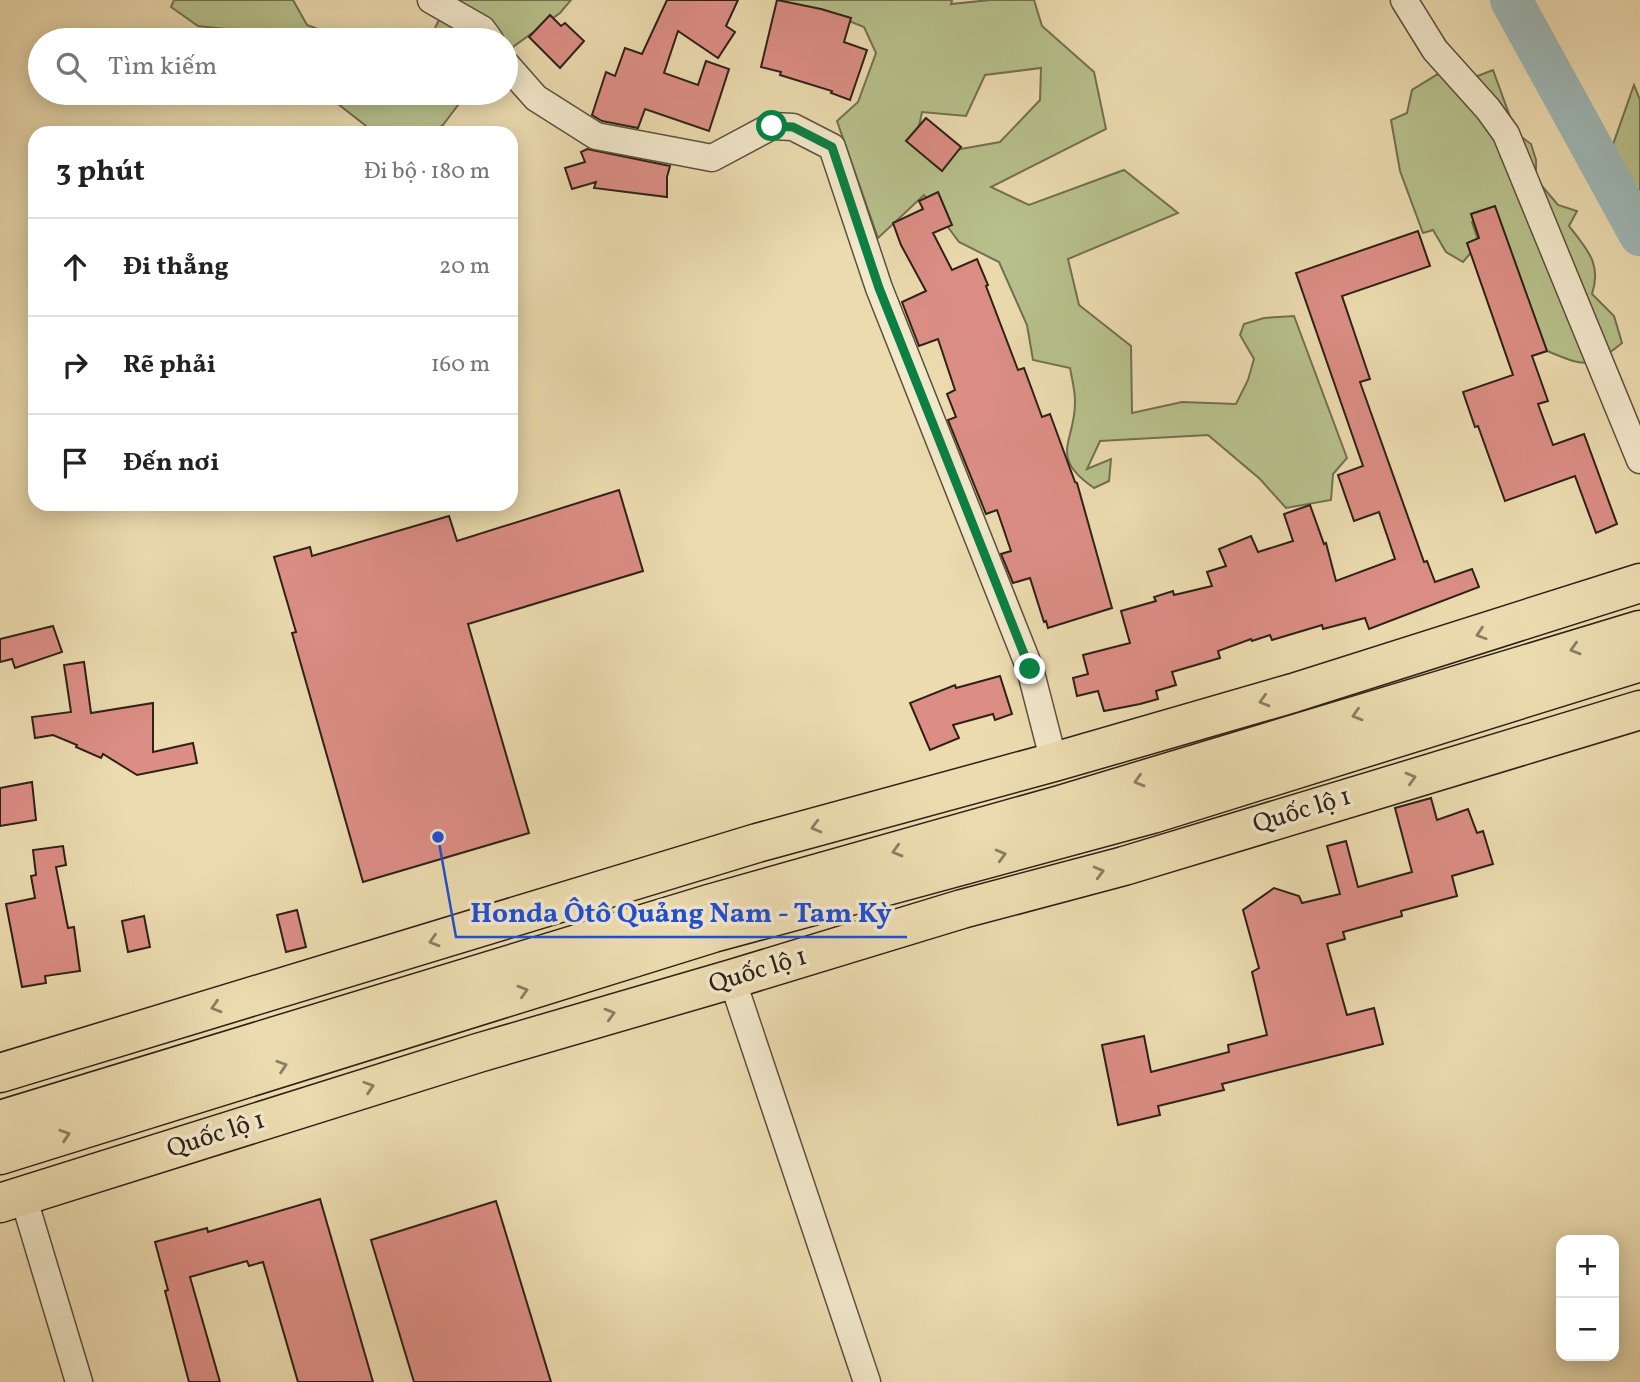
<!DOCTYPE html>
<html lang="vi">
<head>
<meta charset="utf-8">
<style>
	body { margin:0; font-family:Vollkorn,serif; background:#f2f2f2; color:#222 }
	.controls { position:absolute; right:21px; bottom:21px; display:grid; overflow:hidden; border-radius:14px; box-shadow:0 4px 18px #0003 }
	.controls button { width:63px; height:63px; display:grid; place-items:center; padding:0; border:0; border-bottom:2px solid #e0e0e0; background:#fff; color:#222; font:35px sans-serif }
	.stop { position:absolute; width:21px; height:21px; margin:-16px; border:5px solid #0b8043; border-radius:50%; background:#fff }
	.stop.end { background:#0b8043; border-color:#fff; box-shadow:0 2px 7px #0008 }
	.list { margin:0; padding:0; list-style:none }
	h2 { display:flex; justify-content:space-between; align-items:center; height:91px; margin:0; padding:0 28px; font-size:30px }
	h2 small { font-size:23px; font-weight:400; color:#767676 }
	.list li { display:grid; grid-template-columns:46px 1fr auto; gap:21px; align-items:center; box-sizing:border-box; height:98px; padding:0 28px; border-top:2px solid #e0e0e0 }
	.list b { display:block; font-size:26px; white-space:nowrap }
	.list em { font-size:23px; font-style:normal; color:#767676 }
	.icon { flex:none; width:38px; height:38px; fill:none; stroke:currentColor; stroke-width:2; stroke-linecap:round; stroke-linejoin:round }
	.map { position:relative; flex:none; width:1640px; height:1382px; overflow:hidden }
	.search { position:absolute; background:#fff; box-shadow:0 4px 18px #0003; left:28px; top:28px; width:490px; height:77px; display:flex; align-items:center; gap:18px; box-sizing:border-box; padding:0 24px; border-radius:38px; color:#767676; font-size:26px }
	.panel { position:absolute; background:#fff; box-shadow:0 4px 18px #0003; left:28px; top:126px; width:490px; height:385px; border-radius:21px }
	.map>svg:first-child { display:block }
	.green { fill:#b7c08b; stroke:#727051; stroke-width:2; fill-rule:evenodd }
	.lines { fill:none; stroke-linecap:round; stroke-linejoin:round }
	.river { stroke:#9eb8b7; stroke-width:42 }
	.building { fill:#dc8e85; stroke:#2e2117; stroke-width:2 }
	.minor-casing { stroke:#5d503d; stroke-width:29 }
	.trunk-casing { stroke:#2e2117; stroke-width:41 }
	.minor { stroke:#f2e8cb; stroke-width:26 }
	.trunk { stroke:#ebdbaf; stroke-width:38 }
	.oneway { stroke:#8c7e63 }
	.route { stroke:#0b8043; stroke-width:9 }
	.labels { text-anchor:middle; dominant-baseline:central; stroke-width:7; stroke-linejoin:round; paint-order:stroke }
	.street-label { font-size:26px; fill:#2e2117; stroke:#f2e8cb }
	.leader { fill:none; stroke:#1d4ed8; stroke-width:2.5 }
	.callout-dot { fill:#1d4ed8; stroke:#f2e8cb; stroke-width:2.5 }
	.callout-label { font-size:28px; text-anchor:middle; font-weight:bold; fill:#1d4ed8; stroke:#f2e8cb; stroke-width:7; stroke-linejoin:round; paint-order:stroke }
</style>
</head>
<body>
<div class="map">
<svg width="1640" height="1382" viewBox="0 0 1640 1382">
	<rect width="100%" height="100%" fill="#ebdbaf"/>
	<filter id="stains"><feTurbulence type="fractalNoise" baseFrequency=".00286" numOctaves="4"/><feColorMatrix values="0 0 0 0 .2 0 0 0 0 .09 0 0 0 0 .02 0 0 0 .5 -.17"/></filter>
	<radialGradient id="worn" r=".72"><stop offset=".6" stop-color="#630" stop-opacity="0"/><stop offset="1" stop-color="#630" stop-opacity=".3"/></radialGradient>
	<g class="green">
		<path d="M174 0H293L307 25 348 40H253L226 29 198 26 171 7Z"/>
		<path d="M446 0H571L560 13 506 52V40H429L448 2Z"/>
		<path d="M777 0H952L951 4 990 0H1034L1042 26 1094 72 1106 129 991 187 1029 205 1124 170 1178 213 1068 259 1079 305 1131 346 1132 413 1182 402 1236 404 1248 380 1254 359 1240 335 1244 324 1264 318 1294 316 1347 458 1333 474 1331 500 1286 508 1260 479 1208 435 1100 441 1087 469 1111 459 1109 481 1094 488C1047 456 1076 441 1075 401 1075 390 1072 379 1070 368L1033 360 1027 325 999 262 959 242 924 195 878 238 837 121 858 102 876 53 864 27 827 12 783 20ZM1041 68 1040 100 1000 142 955 150 916 140 922 112 966 116 985 75Z"/>
		<path d="M1465 68 1475 77 1493 70 1516 133 1531 144 1536 160V179L1558 205 1577 211 1569 226C1587 249 1602 264 1592 294L1614 316 1622 343C1589 370 1584 366 1547 351L1496 213 1472 222 1479 243 1463 262 1446 252 1433 230 1423 233 1400 171 1391 120 1407 113 1412 90 1438 74Z"/>
		<path d="M1634 85 1640 100V235L1604 170Z"/>
		<path d="M324 93H467L443 125 429 133H375Z"/>
	</g>
	<g class="lines">
		<path class="river" d="M1511 0 1640 235"/>
	</g>
	<g class="building">
		<path d="M667 0H738L726 26 735 32 718 58 678 31 664 73 698 85 706 61 729 69 709 131 645 109 638 128 602 121 592 115 606 72 615 76 625 48 642 54Z"/>
		<path d="M777 0 821 9 851 18 844 42 867 50 850 100 831 93 832 91 780 75 781 72 761 67Z"/>
		<path d="M550 15 561 26 565 23 584 41 560 68 529 37Z"/>
		<path d="M926 118 961 147 942 171 906 141Z"/>
		<path d="M587 149 670 166 667 177V197L594 188 596 182 572 189 565 168 585 162 581 152Z"/>
		<path d="M938 192 952 225 933 233 952 270 977 259 988 285 986 286 1018 370 1024 368 1042 417 1050 414 1075 482 1077 483 1112 608 1048 628 1046 621 1044 622 1030 578 1013 583 1001 554 1011 551 997 510 986 514 948 420 956 417 947 394 955 390 938 339 919 346 902 302 926 291 901 245 893 223 923 209 919 201Z"/>
		<path d="M1495 206 1547 351 1532 356 1548 401 1538 404 1553 445 1584 434 1617 524 1596 533 1575 476 1505 501 1478 426 1475 427 1463 392 1513 375 1467 243 1479 238 1471 214Z"/>
		<path d="M1418 231 1430 266 1342 296 1370 379 1360 382 1424 562 1427 561 1435 582 1472 569 1479 587 1369 629 1365 618 1323 629 1322 625 1272 640 1270 635 1252 641 1251 639 1218 651 1220 658 1172 672 1176 685 1156 691 1158 699 1140 704 1104 711 1098 691 1077 696 1073 678 1088 674 1083 655 1130 643 1121 611 1156 601 1154 597 1173 591 1174 595 1212 586 1207 572 1226 566 1219 549 1251 536 1258 552 1293 541 1284 514 1310 505 1324 544 1326 543 1336 581 1395 559 1379 512 1354 521 1338 475 1363 466 1296 273Z"/>
		<path d="M619 490 643 571 468 624 529 833 363 882 292 633 296 632 274 557 310 547 312 556 449 516 457 541Z"/>
		<path d="M53 626 62 652 15 668 12 659 0 662V639Z"/>
		<path d="M84 662 91 713 153 703V752L193 743 197 763 137 775 103 754 101 758 76 747 77 745 53 735 35 738 32 717 71 712 64 665Z"/>
		<path d="M1000 676 1012 714 995 720 993 714 953 725 959 738 930 750 910 703 955 685 956 688Z"/>
		<path d="M32 782 36 820 0 826V788Z"/>
		<path d="M1431 798 1437 820 1468 809 1477 833 1483 831 1493 864 1452 876 1457 896 1401 911 1402 916 1343 932 1345 939 1327 944 1347 1015 1374 1008 1383 1044 1222 1084 1224 1090 1158 1106 1160 1115 1118 1125 1102 1045 1144 1036 1151 1072 1229 1052 1228 1045 1267 1035 1252 972 1259 968 1243 910 1274 888 1299 896 1302 903 1340 894 1327 846 1346 841 1358 887 1412 872 1395 808Z"/>
		<path d="M63 846 66 865 56 867 68 928 74 927 80 971 45 976 46 983 22 987 6 904 35 898 31 876 36 875 33 850Z"/>
		<path d="M297 910 306 947 286 952 277 915Z"/>
		<path d="M144 916 150 947 128 952 122 921Z"/>
		<path d="M320 1199 373 1382H298L263 1262 249 1266 247 1261 190 1277 220 1382H189L165 1291 168 1290 155 1242 207 1228 208 1232Z"/>
		<path d="M496 1201 551 1382H414L371 1240Z"/>
	</g>
	<g class="lines">
		<g class="minor-casing">
			<g id="minor">
				<path d="M431 0 482 29 490 40"/>
				<path d="M1404 0 1435 50 1488 109 1506 134 1640 460"/>
				<path d="M506 64 536 98 596 136 712 158 772 126 793 127 832 147 879 288 1030 669 1054 762"/>
				<path d="M732 979 867 1382"/>
				<path d="M23 1196 79 1382"/>
			</g>
		</g>
		<g class="trunk-casing">
			<g id="trunk">
				<path d="M0 1073 757 843 1054 762 1293 693 1640 583"/>
				<path d="M0 1120 709 904 1060 805 1640 630"/>
				<path d="M0 1155 713 933 1152 814 1640 662"/>
				<path d="M0 1203 478 1053 732 979 962 909 1124 866 1640 710"/>
			</g>
		</g>
		<use href="#minor" class="minor"/>
		<use href="#trunk" class="trunk"/>
	</g>
	<defs><path id="oneway-chevron" d="M-2-3.5L2.5 0L-2 3.5" fill="none" stroke-width="1.6" stroke-linecap="round" stroke-linejoin="round" transform="scale(1.75)"/></defs>
	<g class="oneway">
		<use href="#oneway-chevron" transform="translate(1481 634) rotate(162)"/>
		<use href="#oneway-chevron" transform="translate(1575 649) rotate(163)"/>
		<use href="#oneway-chevron" transform="translate(1264 701) rotate(164)"/>
		<use href="#oneway-chevron" transform="translate(1357 715) rotate(163)"/>
		<use href="#oneway-chevron" transform="translate(1411 778) rotate(-17)"/>
		<use href="#oneway-chevron" transform="translate(1139 781) rotate(163)"/>
		<use href="#oneway-chevron" transform="translate(816 827) rotate(165)"/>
		<use href="#oneway-chevron" transform="translate(897 851) rotate(164)"/>
		<use href="#oneway-chevron" transform="translate(1001 855) rotate(-15)"/>
		<use href="#oneway-chevron" transform="translate(1099 872) rotate(-15)"/>
		<use href="#oneway-chevron" transform="translate(434 941) rotate(163)"/>
		<use href="#oneway-chevron" transform="translate(523 991) rotate(-17)"/>
		<use href="#oneway-chevron" transform="translate(216 1007) rotate(163)"/>
		<use href="#oneway-chevron" transform="translate(610 1014) rotate(-16)"/>
		<use href="#oneway-chevron" transform="translate(282 1066) rotate(-18)"/>
		<use href="#oneway-chevron" transform="translate(369 1087) rotate(-18)"/>
		<use href="#oneway-chevron" transform="translate(65 1135) rotate(-18)"/>
	</g>
	<g class="lines">
		<path class="route" d="M772 126 793 127 832 147 879 288 1030 669"/>
	</g>
	<g class="labels">
		<g class="street-label">
			<text transform="translate(1302 811) rotate(-17)">Quốc lộ 1</text>
			<text transform="translate(758 971) rotate(-17)">Quốc lộ 1</text>
			<text transform="translate(216 1135) rotate(-18)">Quốc lộ 1</text>
		</g>
	</g>
	<path class="leader" d="M438 837L456 937H907"/>
	<circle class="callout-dot" cx="438" cy="837" r="7"/>
	<g class="callout-label">
		<text x="681" y="922">Honda Ôtô Quảng Nam - Tam Kỳ</text>
	</g>
	<rect width="100%" height="100%" filter="url(#stains)"/>
	<rect width="100%" height="100%" fill="url(#worn)"/>
</svg>
<div class="controls">
<button>+</button>
<button>−</button>
</div>
<div class="stop" style="left:772px;top:126px"></div>
<div class="stop end" style="left:1030px;top:669px"></div>
<div class="search"><svg class="icon" aria-label="search" viewBox="0 0 24 24"><circle cx="10" cy="10" r="6"/><path d="M15 15l6 6"/></svg>Tìm kiếm</div>
<section class="panel">
<h2>3 phút<small>Đi bộ · 180 m</small></h2>
<ul class="list">
<li><svg class="icon" aria-label="ahead" viewBox="0 0 24 24"><path d="M12 20V5M6 11l6-6 6 6"/></svg><div><b>Đi thẳng</b></div><em>20 m</em></li>
<li><svg class="icon" aria-label="right" viewBox="0 0 24 24"><path d="M7 20v-9h11M14 6l5 5-5 5"/></svg><div><b>Rẽ phải</b></div><em>160 m</em></li>
<li><svg class="icon" aria-label="arrive" viewBox="0 0 24 24"><path d="M6 21V4h12l-3 4 3 4H6"/></svg><div><b>Đến nơi</b></div></li>
</ul>
</section>
</div>
</body>
</html>
